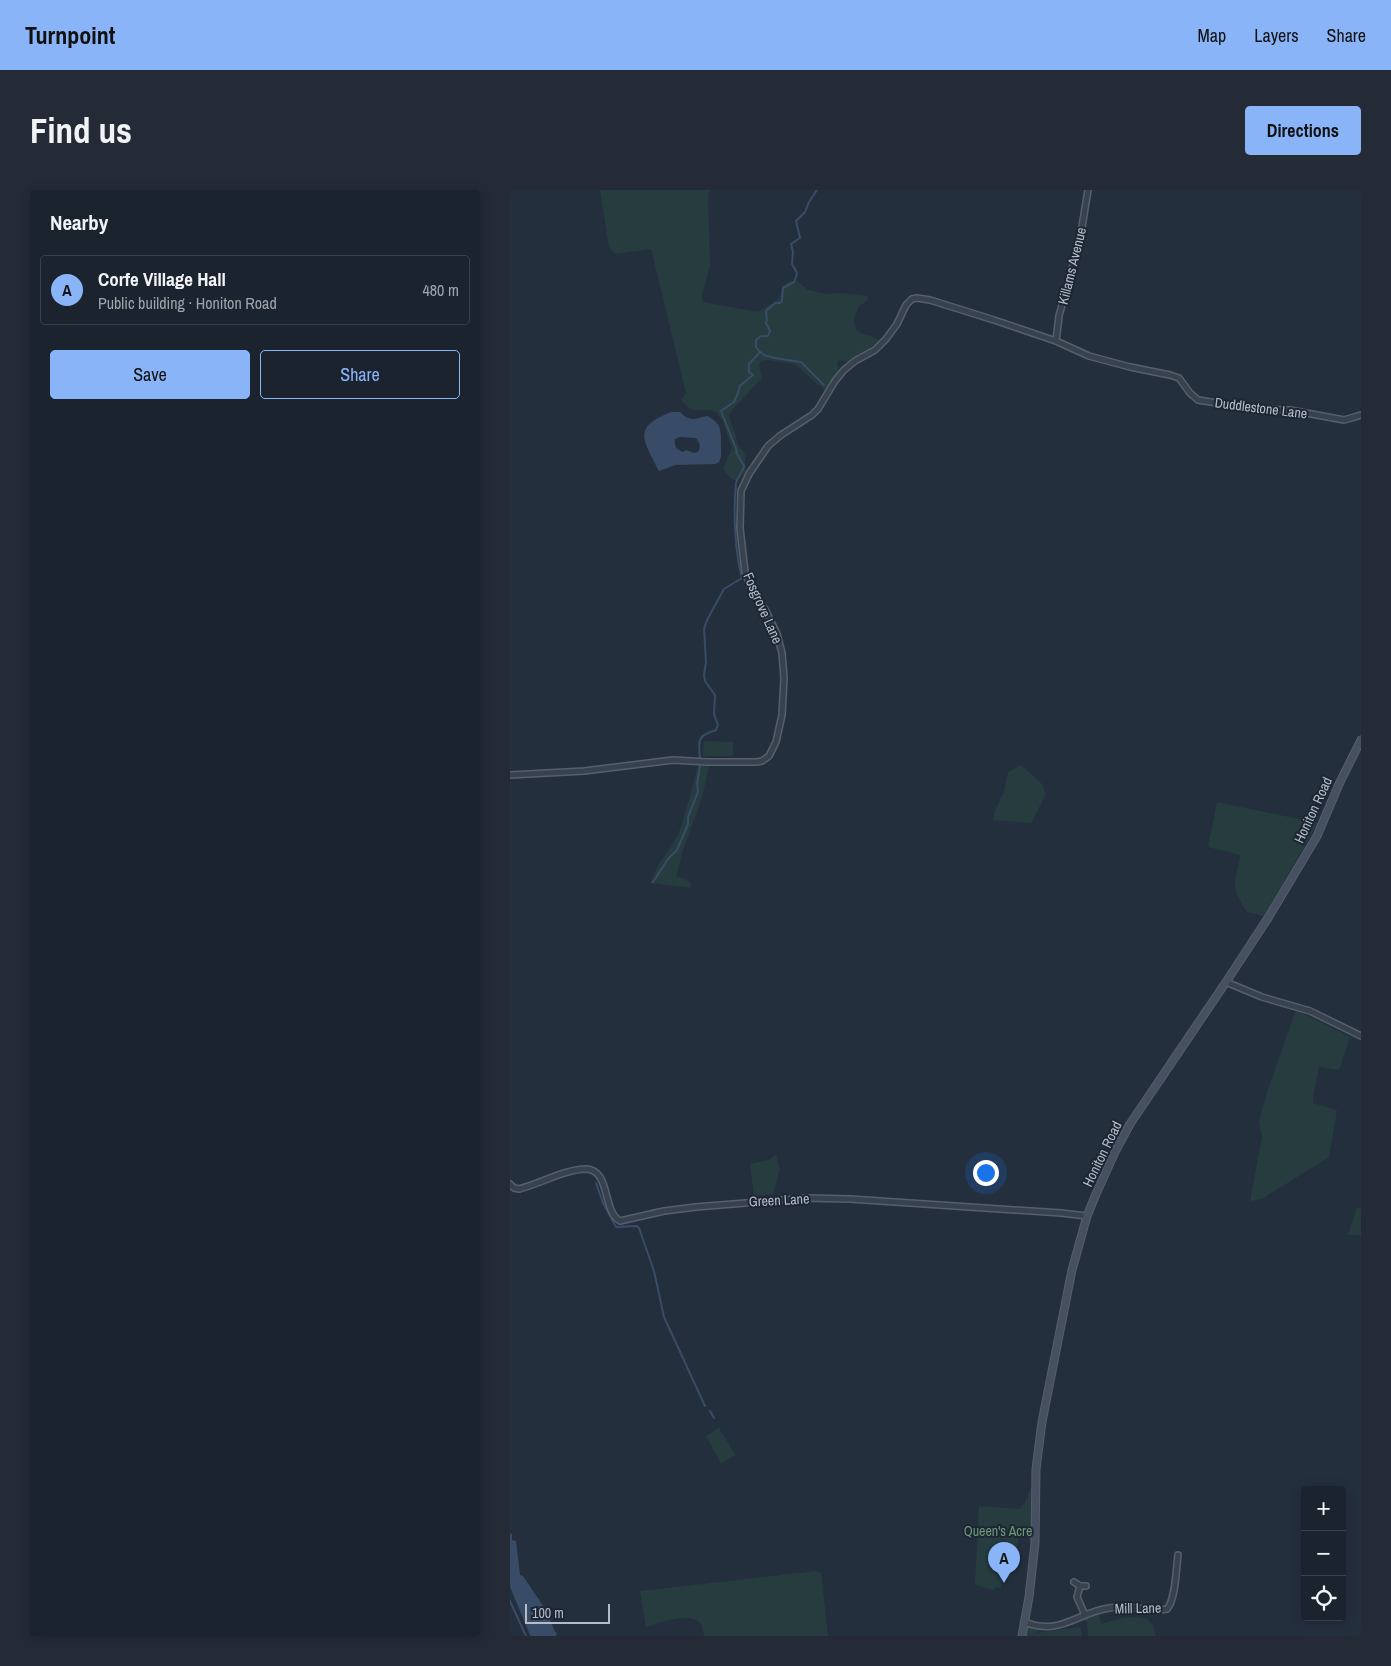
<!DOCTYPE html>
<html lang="en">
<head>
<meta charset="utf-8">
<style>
	body { margin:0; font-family:"Archivo Narrow",sans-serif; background:#242b36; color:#f1f3f6 }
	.controls { position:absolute; right:15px; bottom:15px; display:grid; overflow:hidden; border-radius:5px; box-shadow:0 2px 12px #0003 }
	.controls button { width:45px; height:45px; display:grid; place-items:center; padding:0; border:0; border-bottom:1px solid #39404a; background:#1b232e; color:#f1f3f6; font:25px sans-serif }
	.scale { position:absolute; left:15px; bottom:12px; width:85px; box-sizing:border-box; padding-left:5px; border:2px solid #b4bcc9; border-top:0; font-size:14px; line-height:18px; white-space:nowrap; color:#b4bcc9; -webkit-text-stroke:4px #1d2633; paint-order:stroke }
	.you { position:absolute; left:475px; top:982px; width:18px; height:18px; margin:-12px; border:4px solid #fff; border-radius:50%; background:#1a73e8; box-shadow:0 0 0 8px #1a73e833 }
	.badge { display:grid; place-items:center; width:32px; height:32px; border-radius:50%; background:#8ab4f8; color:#111; font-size:16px; font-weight:700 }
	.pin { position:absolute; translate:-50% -41px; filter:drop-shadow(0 1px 2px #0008) }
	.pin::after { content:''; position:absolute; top:26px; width:18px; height:15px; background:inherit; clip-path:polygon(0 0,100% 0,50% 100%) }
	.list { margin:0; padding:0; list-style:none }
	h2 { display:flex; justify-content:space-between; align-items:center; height:65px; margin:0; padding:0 20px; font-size:21px }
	h2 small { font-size:16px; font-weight:400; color:#a0a4aa }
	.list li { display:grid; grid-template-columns:32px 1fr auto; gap:15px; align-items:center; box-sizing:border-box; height:70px; margin:0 10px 10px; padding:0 10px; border:1px solid #39404a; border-radius:5px }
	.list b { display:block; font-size:19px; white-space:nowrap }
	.list p { margin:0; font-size:16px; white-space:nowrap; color:#a0a4aa }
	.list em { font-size:16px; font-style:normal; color:#a0a4aa }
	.actions { display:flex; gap:10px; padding:15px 20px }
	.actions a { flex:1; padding:11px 0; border:1px solid #8ab4f8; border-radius:5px; text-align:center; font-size:18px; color:#8ab4f8 }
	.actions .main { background:#8ab4f8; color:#111 }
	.icon { flex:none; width:28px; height:28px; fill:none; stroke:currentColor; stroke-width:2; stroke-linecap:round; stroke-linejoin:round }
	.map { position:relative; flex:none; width:851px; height:1446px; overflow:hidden; border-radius:5px }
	header { display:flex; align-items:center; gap:30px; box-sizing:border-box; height:70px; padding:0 25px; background:#8ab4f8; color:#111 }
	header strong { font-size:24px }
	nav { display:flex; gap:28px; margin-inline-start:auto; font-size:18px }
	.intro { display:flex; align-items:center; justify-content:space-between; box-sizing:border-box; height:120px; padding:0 30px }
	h1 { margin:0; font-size:35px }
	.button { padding:12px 22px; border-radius:5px; background:#8ab4f8; color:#111; font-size:18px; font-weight:700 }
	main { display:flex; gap:30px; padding:0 30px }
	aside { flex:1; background:#1b232e; border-radius:5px; box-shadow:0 2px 12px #0003 }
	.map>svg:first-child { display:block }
	.green { fill:#263c3f }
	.water { fill:#394c67; fill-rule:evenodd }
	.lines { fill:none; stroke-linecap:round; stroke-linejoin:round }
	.stream { stroke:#394c67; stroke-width:2 }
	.minor-casing { stroke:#565f6c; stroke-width:8 }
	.secondary-casing { stroke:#565f6c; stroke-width:9 }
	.minor { stroke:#38414e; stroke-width:5 }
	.secondary { stroke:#465061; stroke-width:7 }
	.labels { text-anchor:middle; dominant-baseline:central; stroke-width:4; stroke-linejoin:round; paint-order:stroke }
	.street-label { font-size:14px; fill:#b4bcc9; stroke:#1d2633 }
	.park-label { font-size:14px; fill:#6b9a76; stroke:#1d2633 }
</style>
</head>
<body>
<header>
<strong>Turnpoint</strong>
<nav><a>Map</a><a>Layers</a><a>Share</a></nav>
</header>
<div class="intro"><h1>Find us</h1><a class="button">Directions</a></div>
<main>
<aside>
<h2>Nearby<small></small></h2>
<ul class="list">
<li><span class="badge">A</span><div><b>Corfe Village Hall</b><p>Public building · Honiton Road</p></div><em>480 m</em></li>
</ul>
<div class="actions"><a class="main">Save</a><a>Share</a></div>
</aside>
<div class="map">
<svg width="851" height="1446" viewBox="0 0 851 1446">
	<rect width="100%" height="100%" fill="#242f3e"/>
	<g class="green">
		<path d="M90 0H202L198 4 200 76 192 105 193 112 248 122 270 108 272 97 279 91H287L298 100 317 104 330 103 358 106 357 111 349 116 344 130 346 140C355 147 360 143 370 151L338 172 330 170 327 172 329 181 315 201 285 174 257 170 251 171 249 175 252 188 224 218 219 226 229 256 235 264V272L237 281 228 291 221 289 213 279 222 258 212 230 207 222C188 216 184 227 171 210L176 203 141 59 105 64 99 57Z"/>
		<path d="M194 551 223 552V566H193Z"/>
		<path d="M188 575 199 576 192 608 173 660 166 687 176 689 181 693 180 698 140 693 150 672 161 657 169 642 179 610Z"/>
		<path d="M509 576H512L532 594 536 604 521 633 483 630 485 621 494 601 498 582Z"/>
		<path d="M707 612 808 633 754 726 737 722C720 696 724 693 731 665L698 657Z"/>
		<path d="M786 820 840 847 829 880 809 877 803 909V913L827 920 819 967 752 1009 740 1011 752 947 749 932 757 902Z"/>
		<path d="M266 965 270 979 263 1004 244 1006 240 974 258 970Z"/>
		<path d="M847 1017 851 1019V1045H838Z"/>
		<path d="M209 1238 225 1265 211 1273 196 1246Z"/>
		<path d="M522 1296 521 1352 515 1345H509L503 1383 499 1390 498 1388 495 1387 494 1389H492L491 1398 485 1397 484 1400 465 1395 469 1316 510 1319 514 1314Z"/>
		<path d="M306 1381 311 1383 318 1446H194C193 1442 193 1437 191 1434 181 1421 148 1433 136 1437L130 1401Z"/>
		<path d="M589 1423 591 1434C603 1430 634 1421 642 1434 644 1437 645 1442 646 1446H578L577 1432 575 1430H570Z"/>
		<path d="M520 1435 529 1438 530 1439 525 1443 570 1437 572 1446H516L518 1437Z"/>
	</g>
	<g class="water">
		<path d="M161 222H170C180 232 184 229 197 226 212 234 211 240 211 256 211 263 212 266 209 272L205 274 165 275 149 281C134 250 121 238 161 222ZM170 247 186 248C190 253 191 257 188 262L184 263 176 260 173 262C166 259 164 257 165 249Z"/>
		<path d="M0 1343 2 1344V1350L6 1351 10 1385 13 1386 36 1420 45 1442 47 1443 46 1446H21L20 1445 0 1397Z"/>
	</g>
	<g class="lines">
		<g class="stream">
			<path d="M250 162 254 165 265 168 291 172 314 195"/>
			<path d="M190 568C188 550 187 546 206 540L208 535 204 524 205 505 195 491 194 485 196 472 194 439 197 430 214 399 232 388C225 363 223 320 226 294 227 286 233 283 234 276L226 262 227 261 211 221 224 212 228 203 230 196 243 185 239 182V174L250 162 246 157V150L251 146H258L260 141 256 133 257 130 256 121 265 113H270L272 111 273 98 284 92 286 87 287 83 282 74 283 62 281 54 290 48 286 31 295 22 299 12 307 0"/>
			<path d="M143 692 158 669 167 660 178 634V627L188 602 187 594 190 576"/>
			<path d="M86 993 93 1013 106 1037 127 1036 129 1038 144 1081 154 1127 195 1216"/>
			<path d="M200 1221 204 1228"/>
			<path d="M0 1411 16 1446"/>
		</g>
		<g class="minor-casing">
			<g id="minor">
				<path d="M546 151 549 126 570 49 578 0"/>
				<path d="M0 585 74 581 163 570 197 572H246L252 571 259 566 266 552 272 525 274 488 272 463 267 444 256 421 241 398 235 382 230 338 231 301 239 284 258 256 271 245 302 225 308 219 325 191 334 180 345 171 365 160 376 149 387 134 396 115 402 109 407 108 420 110 484 130 546 151 579 166 620 177 660 185 669 188 680 203 688 210 745 219 780 220 834 230 851 225"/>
				<path d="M716 792 752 807 800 821 851 846"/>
				<path d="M0 994 4 998 9 999C29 994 56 979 76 979 101 980 92 1021 110 1031L154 1021 186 1017 297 1008 340 1009 551 1023 577 1026"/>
				<path d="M564 1392 570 1396H576"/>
				<path d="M570 1396 567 1407 575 1425"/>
				<path d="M514 1432C551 1446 566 1423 599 1418 618 1415 641 1422 657 1419 666 1409 666 1378 668 1365"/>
			</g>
		</g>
		<g class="secondary-casing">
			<path id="secondary" d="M512 1446 519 1407 525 1353 526 1279 532 1232 562 1080 577 1026 586 1004 606 960 620 934 716 792 758 728 807 646 830 592 851 550"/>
		</g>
		<use href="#minor" class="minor"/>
		<use href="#secondary" class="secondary"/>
	</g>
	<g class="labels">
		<g class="street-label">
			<text transform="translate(562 76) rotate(-76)">Killams Avenue</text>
			<text transform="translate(751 218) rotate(7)">Duddlestone Lane</text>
			<text transform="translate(253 418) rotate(66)">Fosgrove Lane</text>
			<text transform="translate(803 620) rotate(-65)">Honiton Road</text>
			<text transform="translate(592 964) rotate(-64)">Honiton Road</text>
			<text transform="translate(269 1010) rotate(-3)">Green Lane</text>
			<text transform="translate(628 1418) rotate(-1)">Mill Lane</text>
		</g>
		<g class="park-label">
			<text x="488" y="1341">Queen's Acre</text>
		</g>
	</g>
</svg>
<div class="controls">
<button>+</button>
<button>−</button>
<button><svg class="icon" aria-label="locate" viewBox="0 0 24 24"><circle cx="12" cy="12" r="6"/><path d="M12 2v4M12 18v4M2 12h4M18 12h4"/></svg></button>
</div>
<div class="scale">100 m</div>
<div class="you"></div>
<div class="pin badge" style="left:494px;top:1393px">A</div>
</div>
</main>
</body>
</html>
